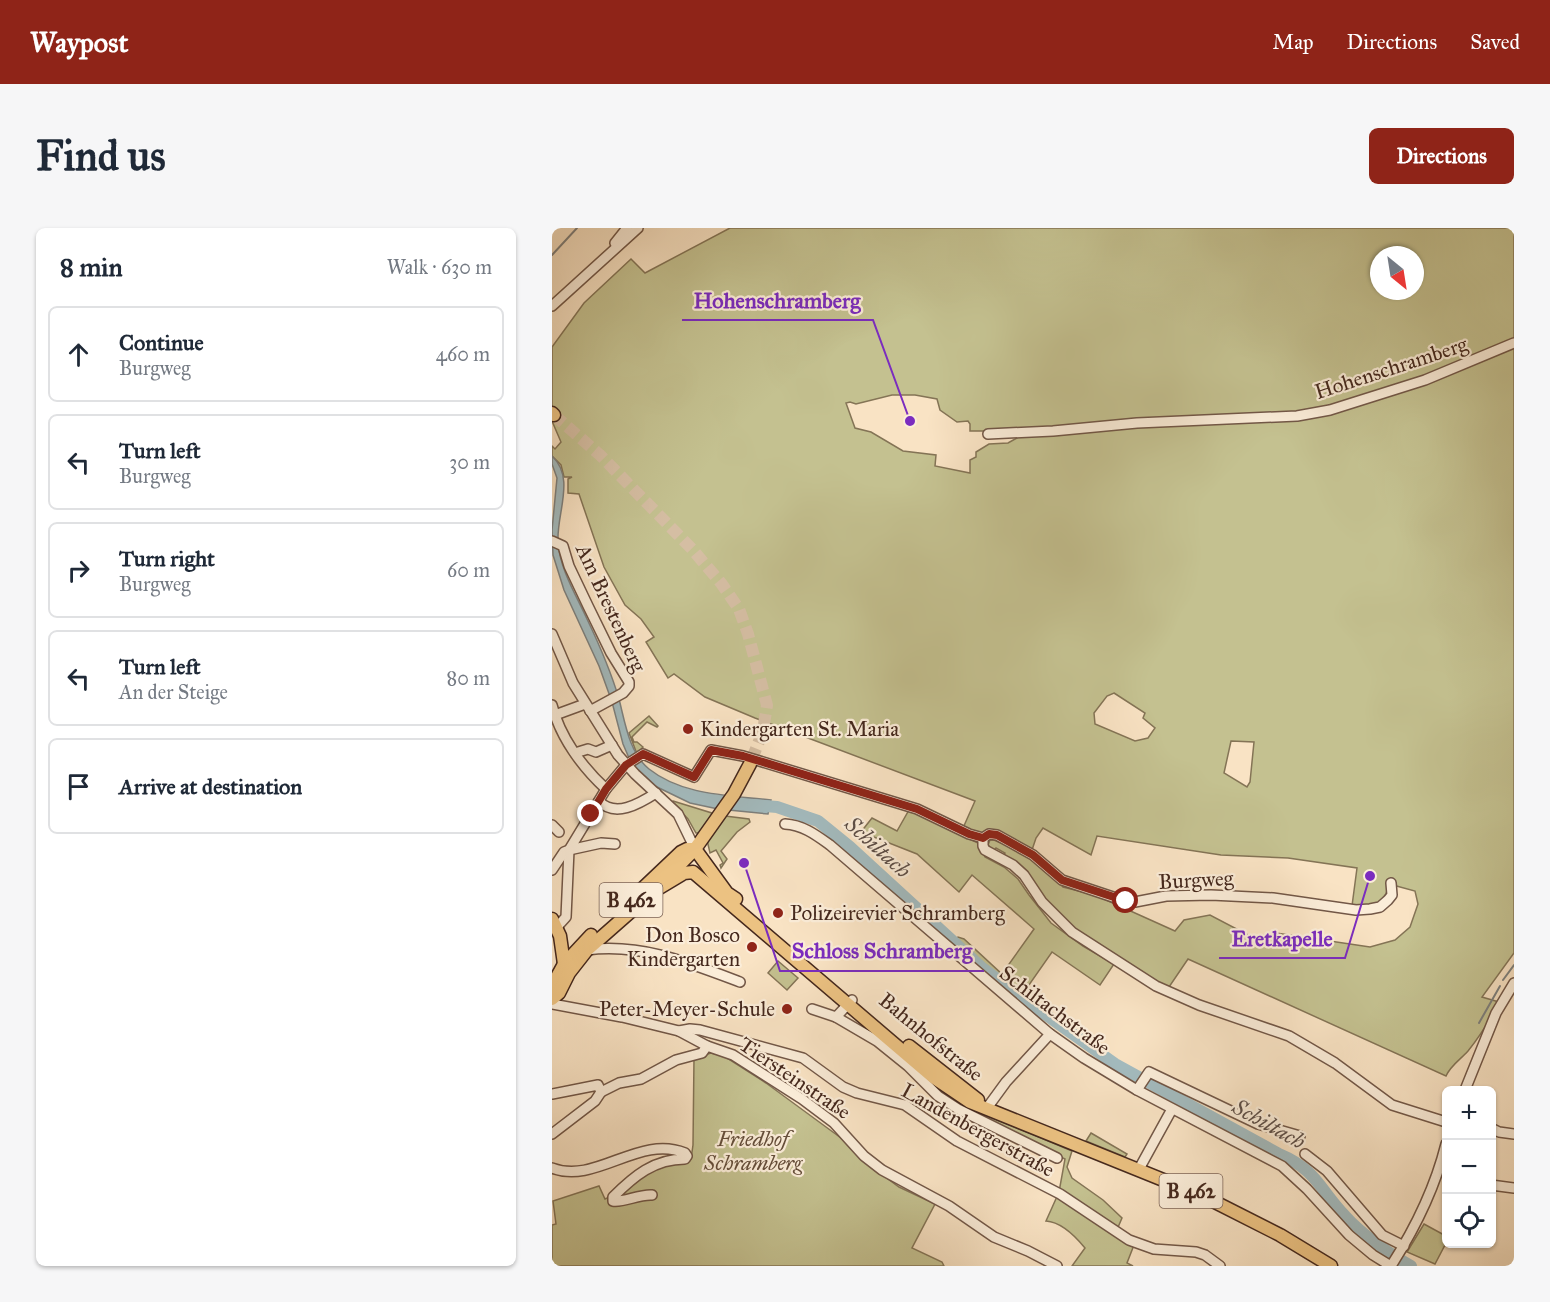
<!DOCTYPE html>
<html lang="en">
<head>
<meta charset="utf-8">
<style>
	body { margin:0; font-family:"IM FELL Great Primer",serif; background:#f6f6f7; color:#1f2937 }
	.controls { position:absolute; right:18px; bottom:18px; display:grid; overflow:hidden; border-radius:9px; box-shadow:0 2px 4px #0004 }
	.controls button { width:54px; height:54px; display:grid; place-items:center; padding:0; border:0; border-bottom:2px solid #e0e1e3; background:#fff; color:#1f2937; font:30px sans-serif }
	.compass { position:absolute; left:818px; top:18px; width:54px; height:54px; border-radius:50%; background:#fff; box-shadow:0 2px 4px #0004; rotate:150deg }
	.stop { position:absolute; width:18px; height:18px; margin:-14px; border:4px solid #8f2418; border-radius:50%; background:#fff }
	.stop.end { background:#8f2418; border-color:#fff; box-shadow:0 2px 6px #0008 }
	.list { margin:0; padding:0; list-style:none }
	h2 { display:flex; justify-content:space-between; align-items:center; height:78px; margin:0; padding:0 24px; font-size:26px }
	h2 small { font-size:20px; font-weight:400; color:#747a83 }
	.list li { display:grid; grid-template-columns:39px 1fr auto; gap:18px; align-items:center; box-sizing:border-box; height:96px; margin:0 12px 12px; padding:0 12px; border:2px solid #e0e1e3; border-radius:9px }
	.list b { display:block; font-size:22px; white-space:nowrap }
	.list p { margin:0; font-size:20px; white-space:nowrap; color:#747a83 }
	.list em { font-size:20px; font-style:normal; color:#747a83 }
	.icon { flex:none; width:33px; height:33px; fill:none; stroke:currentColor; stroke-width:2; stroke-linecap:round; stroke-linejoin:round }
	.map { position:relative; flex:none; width:962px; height:1038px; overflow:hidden; border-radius:9px }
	header { display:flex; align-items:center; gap:36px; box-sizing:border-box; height:84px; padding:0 30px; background:#8f2418; color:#fff }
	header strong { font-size:28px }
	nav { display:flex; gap:33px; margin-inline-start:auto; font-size:21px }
	.intro { display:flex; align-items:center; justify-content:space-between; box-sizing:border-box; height:144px; padding:0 36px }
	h1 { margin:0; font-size:42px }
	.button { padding:15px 27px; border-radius:9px; background:#8f2418; color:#fff; font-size:21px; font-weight:700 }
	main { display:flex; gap:36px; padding:0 36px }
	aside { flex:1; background:#fff; border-radius:9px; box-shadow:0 2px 4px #0004 }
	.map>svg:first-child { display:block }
	.green { fill:#c4c190; stroke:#847456; stroke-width:1.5; fill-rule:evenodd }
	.water { fill:#a3bbbf; stroke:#7d807e; stroke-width:1.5 }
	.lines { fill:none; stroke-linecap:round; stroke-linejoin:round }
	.stream { stroke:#7d807e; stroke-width:2 }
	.river { stroke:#a3bbbf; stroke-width:12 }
	.major-tunnel { stroke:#d5bea3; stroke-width:12; stroke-dasharray:12 6; stroke-linecap:butt }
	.minor-casing { stroke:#725747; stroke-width:12 }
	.major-casing { stroke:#45281d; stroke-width:15 }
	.minor { stroke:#fbedd9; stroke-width:9 }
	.major { stroke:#ecc282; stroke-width:12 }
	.route { stroke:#8f2418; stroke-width:8 }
	.poi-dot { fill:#8f2418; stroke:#fbedd9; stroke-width:2 }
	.labels { text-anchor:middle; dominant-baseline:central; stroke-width:4.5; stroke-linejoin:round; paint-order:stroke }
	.shield { fill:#fbedd9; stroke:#7c6355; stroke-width:1.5 }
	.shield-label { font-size:20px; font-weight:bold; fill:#45281d }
	.street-label { font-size:21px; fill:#45281d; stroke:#fbedd9 }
	.poi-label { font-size:21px; fill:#45281d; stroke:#fbedd9; text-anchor:start }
	.park-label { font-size:21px; font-style:italic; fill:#654e3a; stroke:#fbedd9 }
	.water-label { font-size:22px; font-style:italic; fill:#5c4d46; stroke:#fbedd9 }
	.leader { fill:none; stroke:#7b2cbf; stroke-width:2 }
	.callout-dot { fill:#7b2cbf; stroke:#fbedd9; stroke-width:2 }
	.callout-label { font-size:22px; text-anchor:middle; font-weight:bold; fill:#7b2cbf; stroke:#fbedd9; stroke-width:4.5; stroke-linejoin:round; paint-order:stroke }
</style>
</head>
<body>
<header>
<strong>Waypost</strong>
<nav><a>Map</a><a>Directions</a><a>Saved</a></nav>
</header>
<div class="intro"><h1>Find us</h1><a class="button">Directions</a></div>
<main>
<aside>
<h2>8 min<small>Walk · 630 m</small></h2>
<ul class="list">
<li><svg class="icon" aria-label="ahead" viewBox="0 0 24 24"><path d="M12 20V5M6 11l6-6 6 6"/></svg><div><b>Continue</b><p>Burgweg</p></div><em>460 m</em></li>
<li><svg class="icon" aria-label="left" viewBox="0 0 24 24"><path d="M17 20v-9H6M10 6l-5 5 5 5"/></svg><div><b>Turn left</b><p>Burgweg</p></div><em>30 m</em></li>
<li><svg class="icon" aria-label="right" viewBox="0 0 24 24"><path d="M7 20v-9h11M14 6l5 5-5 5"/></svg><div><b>Turn right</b><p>Burgweg</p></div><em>60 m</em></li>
<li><svg class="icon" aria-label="left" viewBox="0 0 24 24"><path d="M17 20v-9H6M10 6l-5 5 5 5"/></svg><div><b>Turn left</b><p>An der Steige</p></div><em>80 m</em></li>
<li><svg class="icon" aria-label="arrive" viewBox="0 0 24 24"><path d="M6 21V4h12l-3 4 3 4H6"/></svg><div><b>Arrive at destination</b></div></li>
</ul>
</aside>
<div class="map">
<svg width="962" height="1038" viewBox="0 0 962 1038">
	<rect width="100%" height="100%" fill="#f9e3c4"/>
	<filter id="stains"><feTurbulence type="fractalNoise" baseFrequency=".00333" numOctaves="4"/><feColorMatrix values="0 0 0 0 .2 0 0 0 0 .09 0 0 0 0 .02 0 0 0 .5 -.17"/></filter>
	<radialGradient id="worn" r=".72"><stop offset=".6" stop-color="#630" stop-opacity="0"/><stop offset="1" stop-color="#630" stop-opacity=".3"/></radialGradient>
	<g class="green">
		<path d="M178 0H962V725L930 769 947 774C938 792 929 807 916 823 908 832 899 837 894 848L636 731 615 762 534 713 451 630 453 625 444 620 441 624 436 617 438 612H442L479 628 496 640 511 659 543 667 623 703 632 692 658 687 696 707 709 708 724 705 818 719 843 712 858 699 866 676 863 663 837 656 834 666 826 676 800 678 805 640 736 630 669 627 545 608 539 627 491 600 484 610 480 622C458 613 434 609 411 600L423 573 203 490 153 469 122 446 116 450 94 414 102 409 89 391 73 377 52 339 27 266 16 265V251L20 249H12L9 237 0 228V218L3 221 9 214 0 193 4 182 0 178V119L32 75 79 31 93 45ZM827 27H863V63H827ZM340 167H363L385 171 388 182 405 194 416 193 418 196V203H466L465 210 456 215 437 216 424 224V229L418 232V245L383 238 384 227 351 223 319 204 303 200 294 175 298 174 304 176ZM562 465 593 485 591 490 603 500 596 510 583 513 543 496 542 485 555 468ZM679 513 702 514 698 554 695 559 672 545Z"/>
		<path d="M97 488 106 498 105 499 95 494 80 509 82 514H85L91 519 85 526 77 505Z"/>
		<path d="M121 573 163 586 147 605H144L136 591 120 574Z"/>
		<path d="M357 582 426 615 433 629 452 639 466 651 477 667 499 695 531 718 562 736 548 757 500 724 470 767 431 736 404 711 406 709 412 711 450 746 482 701 420 647 407 664 365 626 309 604 320 590 345 603Z"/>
		<path d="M173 588 197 591 198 594 185 604 169 623 175 631 169 640 168 637 171 635 164 622 158 625 155 612Z"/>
		<path d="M226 733 246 750 235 762 216 745Z"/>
		<path d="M159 825 172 828 214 855 289 910 309 931 347 959 383 976 360 1020 390 1034 392 1038H0V997L4 996 1 973 47 958 53 971C77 962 105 929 132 936L139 931 141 917 142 830Z"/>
		<path d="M427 884 520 923 515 939 520 950 551 972 570 990 564 1004 582 1017 575 1035 581 1038H520L533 1020C524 1009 509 994 494 993L507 964 513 931 425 890Z"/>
		<path d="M539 905 575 926 573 929 534 913Z"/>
		<path d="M872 996 894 1008V1015L883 1036 855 1024Z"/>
	</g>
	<path class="water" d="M0 228C24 250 4 286 6 315 8 341 24 367 35 391 47 416 59 444 67 471 73 494 77 525 97 541 131 568 178 567 219 572L216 586 166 581 138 575 103 558 80 537 71 516 60 474 47 438 12 362 1 327 0 302 5 250 0 236Z"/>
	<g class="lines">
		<g class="stream">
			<path d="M0 27 25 0"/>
			<path d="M951 752 962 737"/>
			<path d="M927 795 948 758"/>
		</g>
		<path class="river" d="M201 577 225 579 266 593 298 619 429 739 483 779 563 836 727 926C765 942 767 961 793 988 808 1005 840 1028 859 1038"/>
		<path class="major-tunnel" d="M2 187 48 227 140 321 169 355 187 381 196 406 215 477 211 503 198 536"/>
		<g class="minor-casing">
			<g id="minor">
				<path d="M63 15 75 0"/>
				<path d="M0 78 86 0"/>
				<path d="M436 206 501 203 585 195 745 188 778 182 873 152 962 115"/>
				<path d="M0 313 11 318 17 338 36 378 59 425 77 454V458L71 465 38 483"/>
				<path d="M0 406 21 455 66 527 83 546 126 586 143 621"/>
				<path d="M0 477C8 509 30 539 54 561"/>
				<path d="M3 487 33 476"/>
				<path d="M23 525 36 521 44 524 60 517"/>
				<path d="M47 573C63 590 87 576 104 565"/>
				<path d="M233 596C251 597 264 607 278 617L498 806 532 830 585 862 730 938 755 961 797 1007 821 1027 839 1038"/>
				<path d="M0 597 7 604"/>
				<path d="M431 610V618L433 622 461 637 472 647 490 674 520 704 604 758 647 777 737 808 783 835 840 877 894 894"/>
				<path d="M17 622 49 615 63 616"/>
				<path d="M0 642 12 624 17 622 54 561 74 537 91 526 142 549 159 522 191 528 365 581 417 606 431 610 437 606 445 607 481 627 510 652 570 672 583 674 614 668 659 667 721 670 804 682 818 681 828 679 836 672 840 667 839 655"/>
				<path d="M4 700 14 689 17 622"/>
				<path d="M35 722C89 715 138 735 188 754"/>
				<path d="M0 776 70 789 127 803 155 818 181 827 250 871 282 895 312 928 330 942 397 978 442 1009 476 1023 505 1038"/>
				<path d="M260 781 284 789 300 772"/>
				<path d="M284 789 325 813 356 838 386 868 406 881 505 930"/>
				<path d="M127 803 138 801 148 802 251 830 291 859 305 865 353 877 405 913 508 966 577 1012 602 1021 644 1024 653 1027 668 1038"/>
				<path d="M585 862 597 844 706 896 748 908"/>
				<path d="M913 862 944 785 962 755"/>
				<path d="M49 864 67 855 89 851 124 832 150 825 155 818"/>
				<path d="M0 866 46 857 49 864 43 873 0 906"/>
				<path d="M435 880 454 854 498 806"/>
				<path d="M939 900 947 904 962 906"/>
				<path d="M753 926 775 943 830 1007 852 1018"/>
				<path d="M0 940C44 957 87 906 133 925L135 928 133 931C102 931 82 948 61 969V973C71 975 87 966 100 967"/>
				<path d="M587 941 620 881"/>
				<path d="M939 957 962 960"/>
				<path d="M839 1038C864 999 883 960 894 916"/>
			</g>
		</g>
		<g class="major-casing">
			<g id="major">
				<path d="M0 185 2 187"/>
				<path d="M143 621 175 665 184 671"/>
				<path d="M102 663 132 645 141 644 381 849 418 874 651 968 728 1007 779 1038"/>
				<path d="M70 680 129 624 135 621H141"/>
				<path d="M0 691 8 708 12 736"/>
				<path d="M0 758 12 736 39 707"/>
				<path d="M0 771 7 765 17 745 35 722 102 663 143 621 182 566 198 536"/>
				<path d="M357 818 426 872"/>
			</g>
		</g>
		<use href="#minor" class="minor"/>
		<use href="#major" class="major"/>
	</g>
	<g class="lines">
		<path class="route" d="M39 586 54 561 74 537 91 526 142 549 159 522 191 528 365 581 417 606 431 610 437 606 445 607 481 627 510 652 574 673"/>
	</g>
	<g class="poi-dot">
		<circle cx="136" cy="501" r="6"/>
		<circle cx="226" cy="685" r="6"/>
		<circle cx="200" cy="719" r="6"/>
		<circle cx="235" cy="781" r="6"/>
	</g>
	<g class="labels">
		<g class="shield">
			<rect x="47.5" y="655" width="63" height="34" rx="4.5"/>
			<rect x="607.5" y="946" width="63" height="34" rx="4.5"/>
		</g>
		<g class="shield-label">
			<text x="79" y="672">B 462</text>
			<text x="639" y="963">B 462</text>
		</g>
		<g class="street-label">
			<text transform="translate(839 140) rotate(-18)">Hohenschramberg</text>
			<text transform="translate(59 380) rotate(65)">Am Brestenberg</text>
			<text transform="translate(644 652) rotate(-3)">Burgweg</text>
			<text transform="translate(503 782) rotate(37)">Schiltachstraße</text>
			<text transform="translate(379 809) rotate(39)">Bahnhofstraße</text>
			<text transform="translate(243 850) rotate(34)">Tiersteinstraße</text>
			<text transform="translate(426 902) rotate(29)">Landenbergerstraße</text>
		</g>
		<g class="poi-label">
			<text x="148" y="501">Kindergarten St. Maria</text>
			<text x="238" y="685">Polizeirevier Schramberg</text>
			<text x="188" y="707" text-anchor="end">Don Bosco<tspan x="188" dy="24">Kindergarten</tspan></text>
			<text x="223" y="781" text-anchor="end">Peter-Meyer-Schule</text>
		</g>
		<g class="park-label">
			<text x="201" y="911">Friedhof<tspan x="201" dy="24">Schramberg</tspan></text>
		</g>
		<g class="water-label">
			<text transform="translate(326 619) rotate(42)">Schiltach</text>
			<text transform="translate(717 896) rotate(29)">Schiltach</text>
		</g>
	</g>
	<path class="leader" d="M358 193L321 92H130M818 648L793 730H667M192 635L228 743H432"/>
	<g class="callout-dot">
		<circle cx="358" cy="193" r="6"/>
		<circle cx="818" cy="648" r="6"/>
		<circle cx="192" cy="635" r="6"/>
	</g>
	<g class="callout-label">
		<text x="225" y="80">Hohenschramberg</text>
		<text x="730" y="718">Eretkapelle</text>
		<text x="330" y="730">Schloss Schramberg</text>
	</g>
	<rect width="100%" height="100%" filter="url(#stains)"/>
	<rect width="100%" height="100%" fill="url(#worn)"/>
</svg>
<div class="controls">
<button>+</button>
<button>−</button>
<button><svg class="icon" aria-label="locate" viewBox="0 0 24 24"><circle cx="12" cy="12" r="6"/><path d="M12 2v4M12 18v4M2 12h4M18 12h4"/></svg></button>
</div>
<svg class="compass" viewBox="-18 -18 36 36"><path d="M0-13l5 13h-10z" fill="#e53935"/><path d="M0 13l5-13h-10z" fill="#747a83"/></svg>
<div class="stop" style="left:574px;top:673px"></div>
<div class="stop end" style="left:39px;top:586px"></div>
</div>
</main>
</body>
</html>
